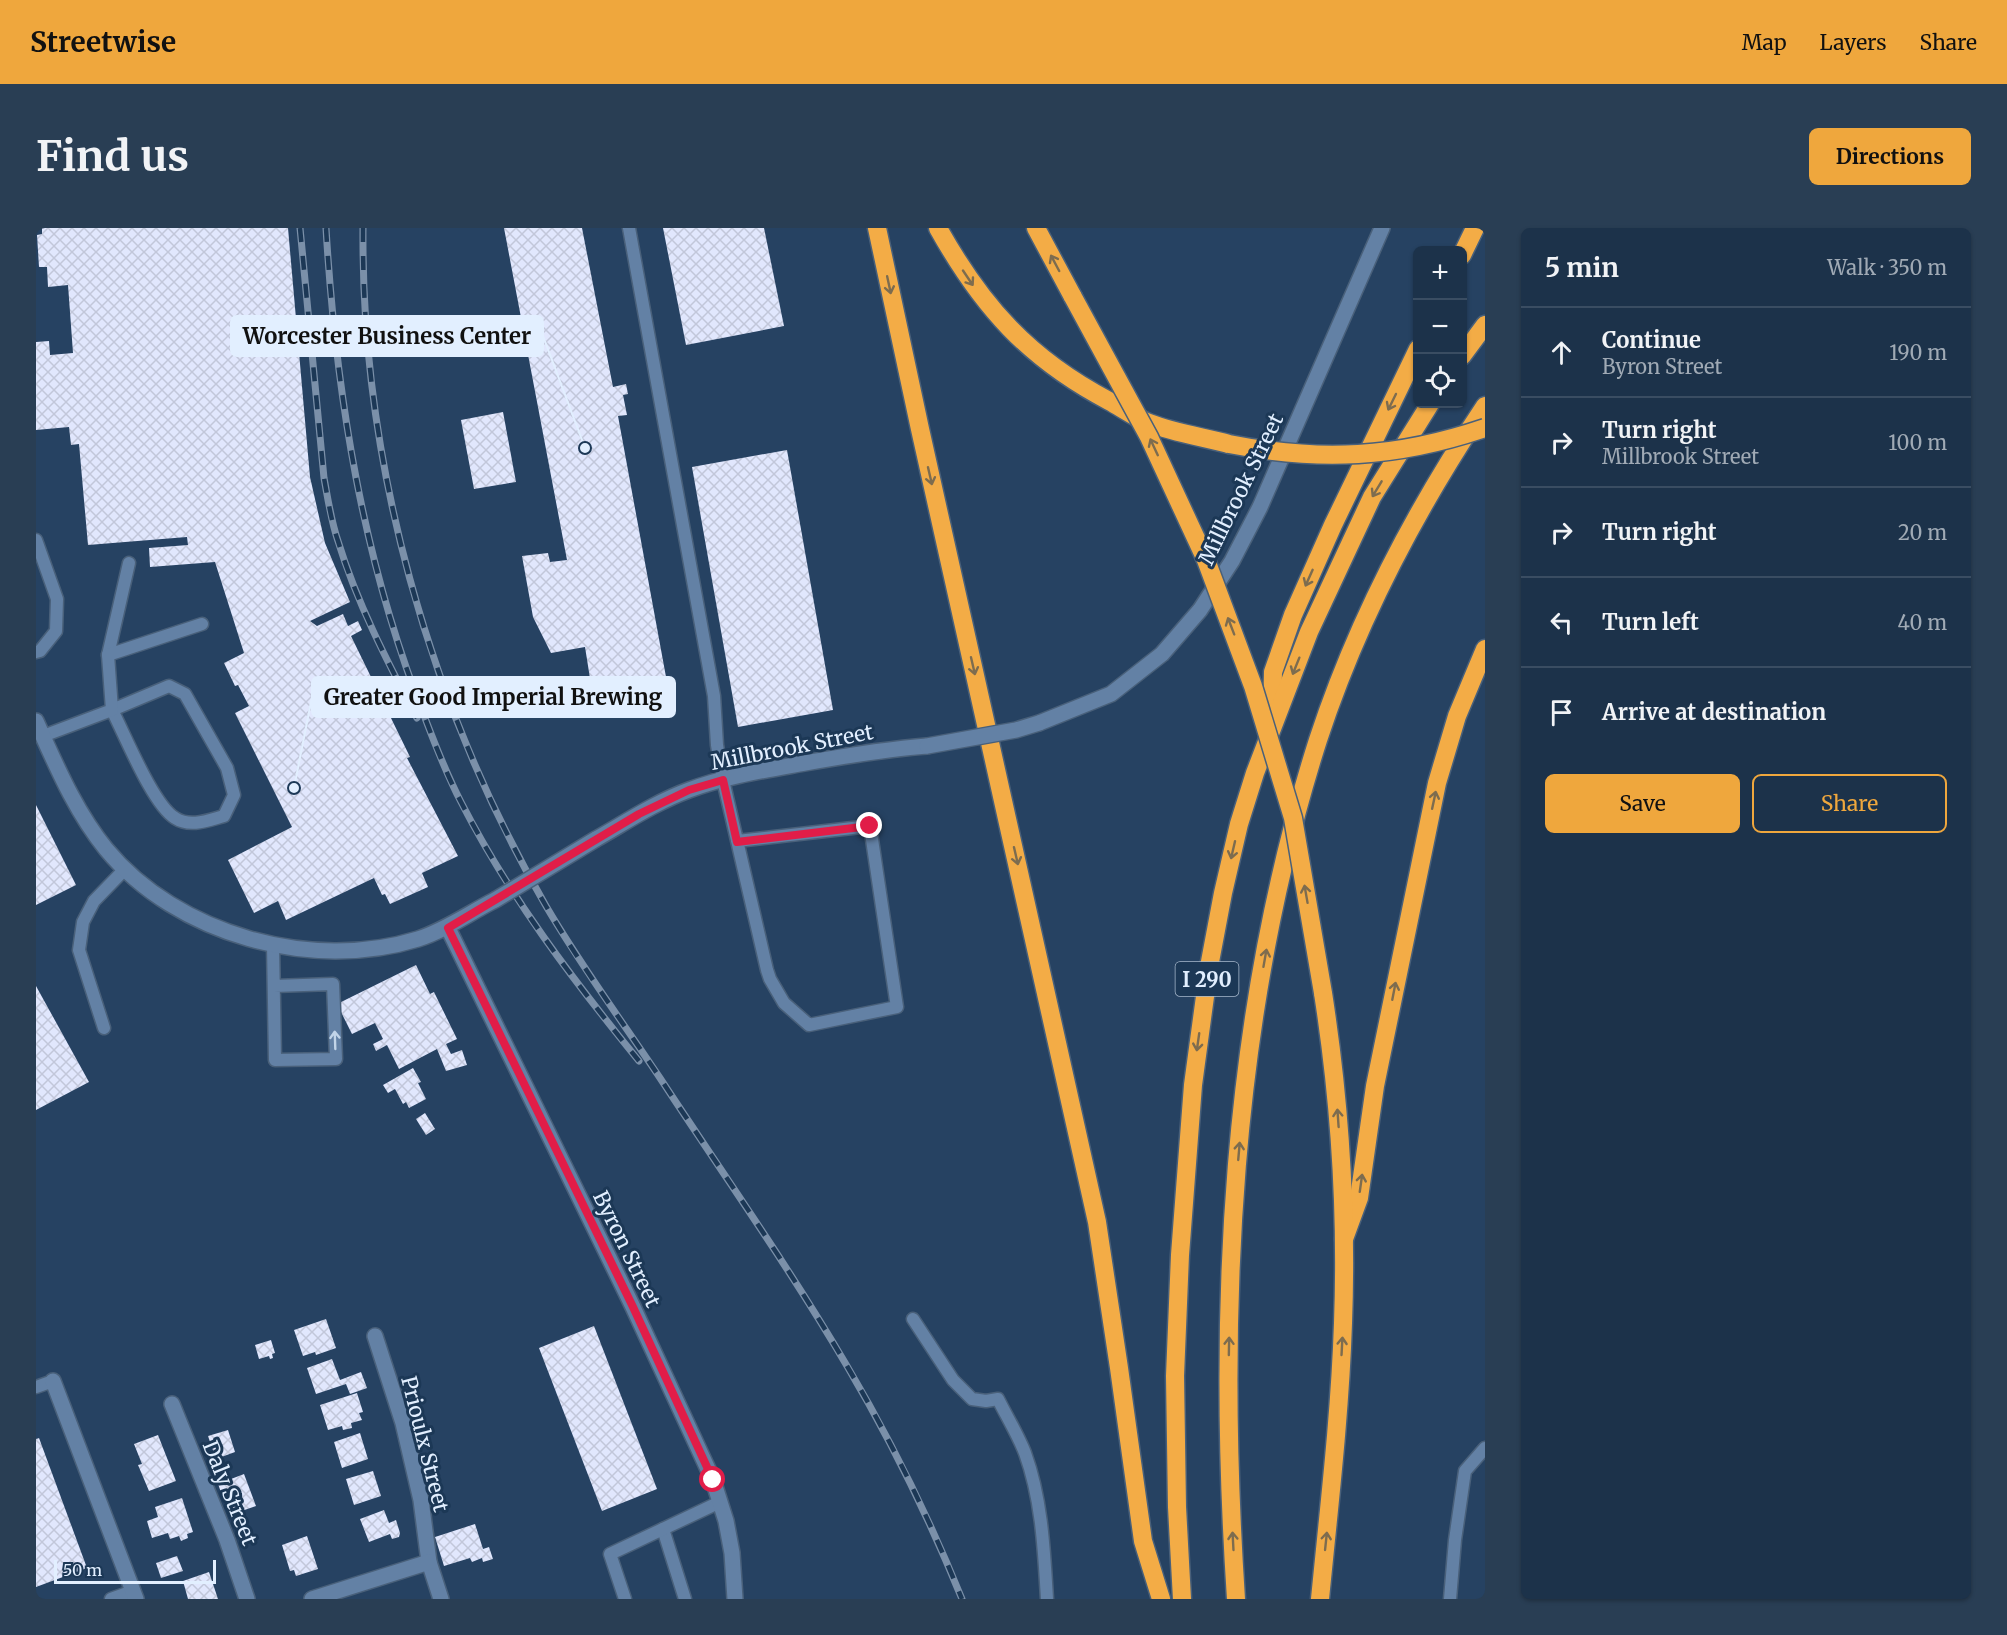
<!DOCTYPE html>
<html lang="en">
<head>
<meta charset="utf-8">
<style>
	body { margin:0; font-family:Merriweather,serif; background:#293e54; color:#f1f3f6 }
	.controls { position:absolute; right:18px; top:18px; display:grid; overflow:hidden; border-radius:9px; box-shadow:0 2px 4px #0004 }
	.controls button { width:54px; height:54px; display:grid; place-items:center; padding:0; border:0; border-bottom:2px solid #3a4d62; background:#1c324a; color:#f1f3f6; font:30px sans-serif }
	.scale { position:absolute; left:18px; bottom:15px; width:162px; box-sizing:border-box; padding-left:6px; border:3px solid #e2efff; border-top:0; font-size:16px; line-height:21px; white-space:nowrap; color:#e2efff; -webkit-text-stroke:4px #1c3856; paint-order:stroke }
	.stop { position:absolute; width:18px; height:18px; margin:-14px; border:4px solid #e11d48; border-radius:50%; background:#fff }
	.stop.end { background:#e11d48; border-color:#fff; box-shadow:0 2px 6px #0008 }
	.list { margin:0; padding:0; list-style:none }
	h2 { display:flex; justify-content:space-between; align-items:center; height:78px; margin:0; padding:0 24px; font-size:26px }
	h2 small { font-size:20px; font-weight:400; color:#a0aab5 }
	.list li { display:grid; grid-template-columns:39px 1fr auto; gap:18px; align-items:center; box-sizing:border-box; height:90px; padding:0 24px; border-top:2px solid #3a4d62 }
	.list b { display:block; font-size:22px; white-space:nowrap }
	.list p { margin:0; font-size:20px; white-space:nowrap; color:#a0aab5 }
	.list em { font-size:20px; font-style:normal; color:#a0aab5 }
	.actions { display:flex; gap:12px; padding:18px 24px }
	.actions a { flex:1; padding:14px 0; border:2px solid #efa73d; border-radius:9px; text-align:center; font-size:21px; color:#efa73d }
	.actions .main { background:#efa73d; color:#111 }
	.icon { flex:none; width:33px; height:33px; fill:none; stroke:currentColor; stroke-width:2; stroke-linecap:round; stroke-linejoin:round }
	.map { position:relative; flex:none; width:1449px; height:1371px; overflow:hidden; border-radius:9px }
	header { display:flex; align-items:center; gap:36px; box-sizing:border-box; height:84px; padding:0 30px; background:#efa73d; color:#111 }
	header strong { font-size:28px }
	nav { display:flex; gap:33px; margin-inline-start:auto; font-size:21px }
	.intro { display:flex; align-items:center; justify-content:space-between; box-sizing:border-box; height:144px; padding:0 36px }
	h1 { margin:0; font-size:42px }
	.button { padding:15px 27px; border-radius:9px; background:#efa73d; color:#111; font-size:21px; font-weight:700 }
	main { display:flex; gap:36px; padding:0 36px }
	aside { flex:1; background:#1c324a; border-radius:9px; box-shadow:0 2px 4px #0004 }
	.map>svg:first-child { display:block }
	.building { fill:url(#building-cross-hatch) }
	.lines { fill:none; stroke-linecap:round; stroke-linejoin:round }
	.service-casing { stroke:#49607a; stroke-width:15 }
	.minor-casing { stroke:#49607a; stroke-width:18 }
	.secondary-casing { stroke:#49607a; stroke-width:18 }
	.motorway-casing { stroke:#49607a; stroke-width:21 }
	.service { stroke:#6381a5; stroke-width:12 }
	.minor { stroke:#6381a5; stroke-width:15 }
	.secondary { stroke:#6381a5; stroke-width:15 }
	.motorway { stroke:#f3ac46; stroke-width:18 }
	.rail-casing { stroke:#7b90a9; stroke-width:7 }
	.rail { stroke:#1c3856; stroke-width:4.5; stroke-dasharray:14; stroke-linecap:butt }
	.secondary-bridge-casing { stroke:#49607a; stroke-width:18; stroke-linecap:butt }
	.motorway-bridge-casing { stroke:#49607a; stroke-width:21; stroke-linecap:butt }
	.secondary-bridge { stroke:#6381a5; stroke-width:15 }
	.motorway-bridge { stroke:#f3ac46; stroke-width:18 }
	.oneway { stroke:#7d6c4f }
	.oneway2 { stroke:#c2d4e8 }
	.route { stroke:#e11d48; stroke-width:8 }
	.labels { text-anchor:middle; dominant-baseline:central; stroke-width:6; stroke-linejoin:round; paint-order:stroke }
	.shield { fill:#1c3856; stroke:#a7b8cc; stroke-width:1.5 }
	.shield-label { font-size:20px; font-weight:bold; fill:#e2efff }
	.street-label { font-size:21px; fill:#e2efff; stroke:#1c3856 }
	.leader { fill:none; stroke:#e2efff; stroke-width:2 }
	.callout-dot { fill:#e2efff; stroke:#1c3856; stroke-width:2 }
	.callout { fill:#e2efff; stroke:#e2efff; stroke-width:2 }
	.callout-label { font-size:22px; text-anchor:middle; font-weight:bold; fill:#111 }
</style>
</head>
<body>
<header>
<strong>Streetwise</strong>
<nav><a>Map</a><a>Layers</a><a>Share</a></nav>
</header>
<div class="intro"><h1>Find us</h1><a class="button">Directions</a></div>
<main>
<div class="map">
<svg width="1449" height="1371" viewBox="0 0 1449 1371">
	<defs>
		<pattern id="building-cross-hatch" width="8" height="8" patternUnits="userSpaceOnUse" patternTransform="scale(1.5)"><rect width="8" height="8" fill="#e1e7fd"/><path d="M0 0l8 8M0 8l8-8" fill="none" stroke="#c2c7da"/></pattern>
	</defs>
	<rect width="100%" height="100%" fill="#264262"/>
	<g class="building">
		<path d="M6 0H252L274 249 289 315 314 374 274 393 281 398 307 386 312 398 322 393 326 402 315 408 374 529 371 530 422 628 386 645 392 659 354 676 349 666 346 667 338 650 250 692 242 673 218 685 192 632 256 599 199 485 213 478 202 457 199 458 188 435 208 425 179 334 114 339 113 320 152 317 151 309 52 317 43 216 35 217 33 199 0 202V114L13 113 14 127 37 125 32 57 12 59 11 39H3L1 7 6 6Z"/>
		<path d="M468 0H546L577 159 590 156 592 166 587 167 591 187 582 188 635 476 601 481 602 486 586 489 585 484 560 488 549 419 515 425 497 389 486 328 512 325 514 334 531 332Z"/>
		<path d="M627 0H728L748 98 650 117Z"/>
		<path d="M467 184 480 254 438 261 425 192Z"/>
		<path d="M751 222 797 482 702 499 656 239Z"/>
		<path d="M0 577 40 657 0 677Z"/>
		<path d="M380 737 394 766 398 764 421 811 410 816 415 826 426 822 431 837 410 843 401 821 363 841 351 817 340 823 337 816 347 811 339 795 316 806 301 776Z"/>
		<path d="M0 758 53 854 0 882Z"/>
		<path d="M377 840 385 854 382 855 390 871 373 880 370 874 367 876 359 861 352 865 347 857Z"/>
		<path d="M389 885 399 901 390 907 380 891Z"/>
		<path d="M290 1091 300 1120 280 1127 279 1124 267 1128 258 1102Z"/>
		<path d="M558 1098 621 1261 566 1283 503 1120Z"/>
		<path d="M235 1112 239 1125 236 1126 237 1130 234 1131 233 1128 223 1131 219 1117Z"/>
		<path d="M296 1131 304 1152 325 1144 331 1160 314 1166 310 1156 280 1166 271 1140Z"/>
		<path d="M321 1165 327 1184 323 1185 326 1192 315 1195 316 1200 307 1202 306 1198 292 1202 284 1177Z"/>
		<path d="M192 1202 199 1224 180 1231 172 1208Z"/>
		<path d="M324 1205 332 1231 306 1240 298 1214Z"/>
		<path d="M122 1207 140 1253 113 1263 102 1237 106 1236 98 1216Z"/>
		<path d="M3 1210 51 1340 0 1359V1211Z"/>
		<path d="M337 1243 345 1268 318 1277 310 1251Z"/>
		<path d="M208 1246 220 1278 197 1286 195 1280 191 1281 182 1256Z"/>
		<path d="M146 1270 157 1304 151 1306 152 1310 145 1313 143 1308 134 1311 132 1305 116 1310 111 1293 122 1289 119 1279Z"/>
		<path d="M348 1282 353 1295 360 1292 364 1305 363 1309 356 1311 354 1306 333 1314 324 1291Z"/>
		<path d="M439 1296 447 1321 453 1319 457 1331 447 1334 446 1330 436 1334 434 1330 408 1338 399 1309Z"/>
		<path d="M271 1308 282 1341 260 1348 258 1342 254 1343 246 1317Z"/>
		<path d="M141 1328 147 1343 125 1350 120 1335Z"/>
		<path d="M173 1344 182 1371H152L147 1353Z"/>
	</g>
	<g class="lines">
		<g class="service-casing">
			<g id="service">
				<path d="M593 0 678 468 681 517 687 552 731 742 734 751 748 775 773 797 861 779 834 598 701 613"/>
				<path d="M0 312 21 371 20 403 4 423 0 424"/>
				<path d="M72 427 93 335"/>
				<path d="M133 458 149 466 191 540 198 567 188 588C173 592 154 600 139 590 117 577 89 507 76 482Z"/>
				<path d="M7 508 76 482 72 427 166 396"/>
				<path d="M237 717 239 832 300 831 297 756 238 758"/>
				<path d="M68 800 43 722 47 694 58 673 89 641"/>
				<path d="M877 1091 917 1152 936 1171 950 1173 962 1171C971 1189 982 1207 989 1225 1006 1272 1008 1322 1011 1371"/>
				<path d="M0 1159 17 1153"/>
				<path d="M627 1301 649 1371"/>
				<path d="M75 1371 97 1363"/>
				<path d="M589 1371 574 1326 684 1274"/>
				<path d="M1414 1371 1419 1312 1429 1243 1449 1220"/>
			</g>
		</g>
		<g class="minor-casing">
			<g id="minor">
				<path d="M412 700 597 1079 677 1252 690 1293 696 1325 699 1371"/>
				<path d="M339 1108 367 1195 385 1272 393 1334 405 1371"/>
				<path d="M17 1153 100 1371"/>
				<path d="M136 1176 191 1312 211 1371"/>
				<path d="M276 1371 393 1334"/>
			</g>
		</g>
		<g class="secondary-casing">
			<g id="secondary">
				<path d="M0 493C20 537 39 583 70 621 141 707 276 744 382 711 410 702 433 685 459 672"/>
				<path d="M1003 495 1075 466 1126 426 1164 382 1196 333 1224 279 1346 0"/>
				<path d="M560 611C590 594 620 574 653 562 690 548 730 542 769 535 809 528 850 521 891 518"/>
			</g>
		</g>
		<g class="motorway-casing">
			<g id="motorway">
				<path d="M841 0 884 201 1061 994 1083 1140 1107 1313 1125 1371"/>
				<path d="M902 0C946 79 993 131 1073 173 1086 180 1100 190 1113 195 1139 205 1167 209 1193 216"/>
				<path d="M1000 0 1037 69"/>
				<path d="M1426 27 1439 0"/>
				<path d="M1426 128 1449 97"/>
				<path d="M1236 487 1237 444 1257 387 1297 297 1382 121"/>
				<path d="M1308 1011 1323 970 1339 858 1401 555 1421 488 1449 421"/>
				<path d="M1146 1371 1141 1279 1139 1148 1144 1027 1157 857 1173 739 1187 665 1203 596 1219 545 1273 404 1336 269 1394 176"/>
				<path d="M1200 1371C1181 1085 1194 787 1282 512 1321 393 1380 281 1449 178"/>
				<path d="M1284 1371C1293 1279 1304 1187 1307 1095 1311 985 1304 874 1287 765"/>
			</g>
		</g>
		<use href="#service" class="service"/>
		<use href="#minor" class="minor"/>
		<use href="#secondary" class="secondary"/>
		<use href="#motorway" class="motorway"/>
		<g class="rail-casing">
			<g id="rail">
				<path d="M264 0 288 250C292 271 295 293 302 313 321 375 351 433 381 490"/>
				<path d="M290 0C300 168 327 334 389 490 400 519 411 547 425 574 473 668 537 752 603 833"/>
				<path d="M327 0C325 234 393 476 510 678 545 738 586 793 624 850 687 946 753 1039 811 1138 856 1214 893 1290 926 1371"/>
			</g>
		</g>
		<use href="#rail" class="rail"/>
		<g class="secondary-bridge-casing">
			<g id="secondary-bridge">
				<path d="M891 518 980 502 1003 495"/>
				<path d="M459 672 560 611"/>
			</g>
		</g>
		<g class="motorway-bridge-casing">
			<g id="motorway-bridge">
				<path d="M1037 69 1113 209 1170 332 1217 458 1257 590 1287 765"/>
				<path d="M1193 216C1284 234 1361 230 1449 200"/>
			</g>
		</g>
		<use href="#secondary-bridge" class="secondary-bridge"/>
		<use href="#motorway-bridge" class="motorway-bridge"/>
	</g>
	<defs><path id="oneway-shaft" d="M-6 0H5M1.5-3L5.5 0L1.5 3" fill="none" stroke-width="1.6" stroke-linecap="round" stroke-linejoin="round" transform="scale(1.5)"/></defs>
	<g class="oneway">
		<use href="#oneway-shaft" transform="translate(1019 35) rotate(-118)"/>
		<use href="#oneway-shaft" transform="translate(932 50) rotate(56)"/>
		<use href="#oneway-shaft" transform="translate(853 57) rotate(78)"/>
		<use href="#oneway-shaft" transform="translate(1356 174) rotate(116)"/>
		<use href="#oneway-shaft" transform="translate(1118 219) rotate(-115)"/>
		<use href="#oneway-shaft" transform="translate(894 248) rotate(77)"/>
		<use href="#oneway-shaft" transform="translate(1341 261) rotate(121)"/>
		<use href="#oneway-shaft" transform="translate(1273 350) rotate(114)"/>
		<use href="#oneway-shaft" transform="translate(1195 398) rotate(-111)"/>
		<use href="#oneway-shaft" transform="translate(937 438) rotate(77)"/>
		<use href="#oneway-shaft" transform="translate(1260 438) rotate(112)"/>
		<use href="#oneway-shaft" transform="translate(1398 572) rotate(-78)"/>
		<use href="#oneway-shaft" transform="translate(1197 622) rotate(103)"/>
		<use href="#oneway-shaft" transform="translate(980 628) rotate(77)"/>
		<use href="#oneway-shaft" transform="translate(1270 666) rotate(-100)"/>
		<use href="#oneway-shaft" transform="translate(1229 730) rotate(-80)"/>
		<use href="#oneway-shaft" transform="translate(1358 763) rotate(-79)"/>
		<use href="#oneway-shaft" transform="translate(1162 814) rotate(98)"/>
		<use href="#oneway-shaft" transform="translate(1302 890) rotate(-94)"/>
		<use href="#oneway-shaft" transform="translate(1203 923) rotate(-85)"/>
		<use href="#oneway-shaft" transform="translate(1325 955) rotate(-82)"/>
		<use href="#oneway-shaft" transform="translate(1193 1118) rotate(-89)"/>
		<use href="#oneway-shaft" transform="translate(1306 1118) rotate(-87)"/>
		<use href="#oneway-shaft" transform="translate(1197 1313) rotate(-93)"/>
		<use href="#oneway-shaft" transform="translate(1290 1313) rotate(-84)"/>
	</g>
	<use class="oneway2" href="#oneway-shaft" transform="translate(299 812) rotate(-92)"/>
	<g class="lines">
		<path class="route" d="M677 1252 597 1079 412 700 603 586 653 562 687 552 701 614 834 598"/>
	</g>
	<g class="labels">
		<rect class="shield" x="1139.5" y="734" width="63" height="34" rx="4.5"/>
		<g class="shield-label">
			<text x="1171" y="751">I 290</text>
		</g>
		<g class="street-label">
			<text transform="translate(1205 261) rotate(-64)">Millbrook Street</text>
			<text transform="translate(756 519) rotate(-11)">Millbrook Street</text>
			<text transform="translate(591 1021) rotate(64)">Byron Street</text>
			<text transform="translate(389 1216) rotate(76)">Prioulx Street</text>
			<text transform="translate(194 1265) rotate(68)">Daly Street</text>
		</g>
	</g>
	<path class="leader" d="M549 220L507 108M258 560L276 469"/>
	<g class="callout-dot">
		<circle cx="549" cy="220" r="6"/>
		<circle cx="258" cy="560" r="6"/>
	</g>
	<g class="callout">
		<rect x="195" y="88" width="312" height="40" rx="6"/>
		<rect x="276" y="449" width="363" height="40" rx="6"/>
	</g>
	<g class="callout-label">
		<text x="351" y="116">Worcester Business Center</text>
		<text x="457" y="477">Greater Good Imperial Brewing</text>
	</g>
</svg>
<div class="controls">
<button>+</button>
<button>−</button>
<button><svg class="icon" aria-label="locate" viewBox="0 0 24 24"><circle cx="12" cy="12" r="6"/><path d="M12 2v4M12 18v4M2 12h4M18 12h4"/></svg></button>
</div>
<div class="scale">50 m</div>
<div class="stop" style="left:677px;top:1252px"></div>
<div class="stop end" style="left:834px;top:598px"></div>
</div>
<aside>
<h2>5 min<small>Walk · 350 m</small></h2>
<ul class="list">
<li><svg class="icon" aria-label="ahead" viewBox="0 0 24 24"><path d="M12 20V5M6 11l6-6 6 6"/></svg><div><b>Continue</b><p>Byron Street</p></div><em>190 m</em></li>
<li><svg class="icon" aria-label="right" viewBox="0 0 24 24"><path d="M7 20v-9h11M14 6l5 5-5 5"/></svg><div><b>Turn right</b><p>Millbrook Street</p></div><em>100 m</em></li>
<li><svg class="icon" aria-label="right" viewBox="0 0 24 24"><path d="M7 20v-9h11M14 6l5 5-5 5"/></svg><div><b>Turn right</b></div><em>20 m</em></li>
<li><svg class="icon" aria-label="left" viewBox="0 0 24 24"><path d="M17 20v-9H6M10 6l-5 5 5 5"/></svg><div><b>Turn left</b></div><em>40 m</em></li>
<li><svg class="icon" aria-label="arrive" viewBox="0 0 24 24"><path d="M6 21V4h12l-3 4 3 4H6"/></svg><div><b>Arrive at destination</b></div></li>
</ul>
<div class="actions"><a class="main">Save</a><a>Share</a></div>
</aside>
</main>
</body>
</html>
